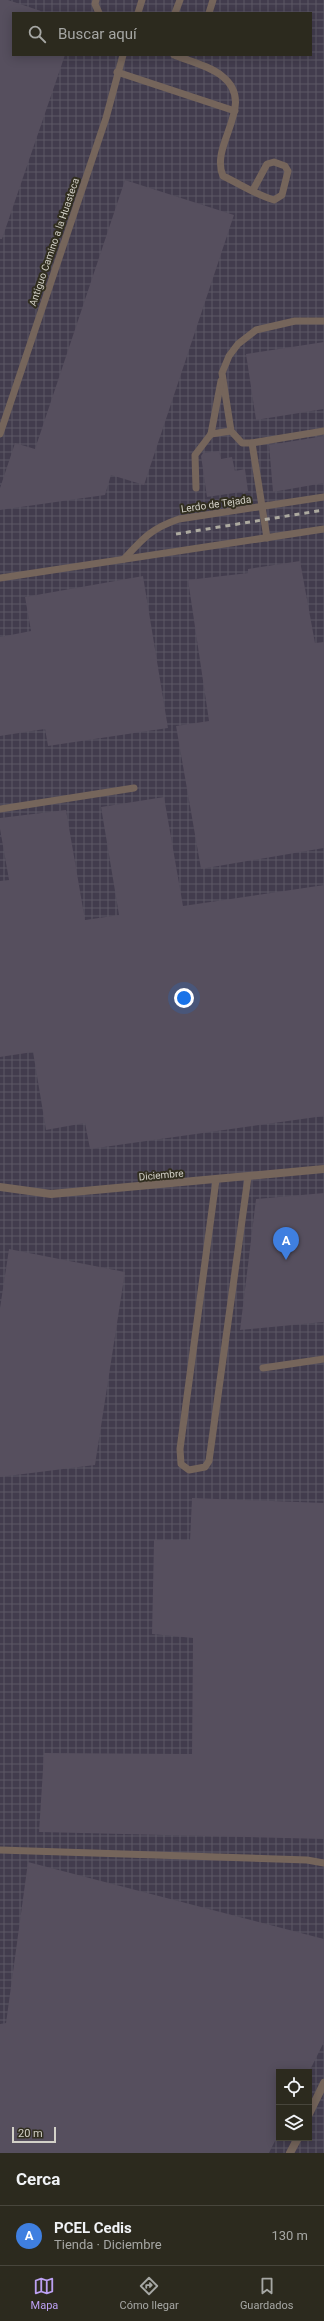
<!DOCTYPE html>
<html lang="es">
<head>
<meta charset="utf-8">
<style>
	body { margin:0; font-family:Roboto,sans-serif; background:#343227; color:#f1f3f6 }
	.controls { position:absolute; right:12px; bottom:12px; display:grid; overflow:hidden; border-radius:0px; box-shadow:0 2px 10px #0003 }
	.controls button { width:36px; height:36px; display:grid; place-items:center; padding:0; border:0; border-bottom:1px solid #48463c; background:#2c2a1e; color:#f1f3f6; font:20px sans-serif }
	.scale { position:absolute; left:12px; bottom:10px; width:44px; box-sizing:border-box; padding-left:4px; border:2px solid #d3d1c8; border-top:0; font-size:11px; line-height:14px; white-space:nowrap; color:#d3d1c8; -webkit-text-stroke:3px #312e1f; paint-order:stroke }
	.you { position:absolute; left:184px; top:998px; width:14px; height:14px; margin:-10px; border:3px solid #fff; border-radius:50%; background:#1a73e8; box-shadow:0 0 0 6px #1a73e833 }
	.badge { display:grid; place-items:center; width:26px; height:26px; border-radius:50%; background:#bca0f2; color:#fff; font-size:13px; font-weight:700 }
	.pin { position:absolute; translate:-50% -33px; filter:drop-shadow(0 1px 2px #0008) }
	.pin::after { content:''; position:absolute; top:21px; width:14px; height:12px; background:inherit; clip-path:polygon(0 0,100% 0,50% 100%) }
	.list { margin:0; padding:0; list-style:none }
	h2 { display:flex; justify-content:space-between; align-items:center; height:52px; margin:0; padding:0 16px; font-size:17px }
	h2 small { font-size:13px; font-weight:400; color:#a6a7a4 }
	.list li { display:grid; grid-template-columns:26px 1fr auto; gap:12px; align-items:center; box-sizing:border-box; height:60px; padding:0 16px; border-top:1px solid #48463c }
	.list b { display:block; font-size:15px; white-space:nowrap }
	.list p { margin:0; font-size:13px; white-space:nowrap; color:#a6a7a4 }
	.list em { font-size:13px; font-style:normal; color:#a6a7a4 }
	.icon { flex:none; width:22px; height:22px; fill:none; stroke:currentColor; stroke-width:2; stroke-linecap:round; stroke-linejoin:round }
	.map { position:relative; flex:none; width:324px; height:2153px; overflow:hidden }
	.search { position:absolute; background:#2c2a1e; box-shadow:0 2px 10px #0003; left:12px; right:12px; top:12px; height:44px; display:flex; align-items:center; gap:10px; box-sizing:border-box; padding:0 14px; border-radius:0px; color:#a6a7a4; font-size:15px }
	.sheet { height:112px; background:#2c2a1e }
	nav { display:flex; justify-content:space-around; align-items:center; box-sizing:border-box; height:56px; border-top:1px solid #48463c; background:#2c2a1e; font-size:11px; color:#a6a7a4 }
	nav a { display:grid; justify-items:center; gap:2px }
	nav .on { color:#bca0f2 }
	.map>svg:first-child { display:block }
	.industrial { fill:url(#industrial-grid); fill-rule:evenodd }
	.building { fill:#564f5e }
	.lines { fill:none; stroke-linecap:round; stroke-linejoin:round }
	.service { stroke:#75655b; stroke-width:7 }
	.tertiary { stroke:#75655b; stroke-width:8 }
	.rail { stroke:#adaaa0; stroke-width:3; stroke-dasharray:5 5; stroke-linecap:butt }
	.labels { text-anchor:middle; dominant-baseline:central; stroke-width:4; stroke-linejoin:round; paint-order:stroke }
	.street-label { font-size:10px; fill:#d3d1c8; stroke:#312e1f }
</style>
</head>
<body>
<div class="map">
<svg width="324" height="2153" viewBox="0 0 324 2153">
	<defs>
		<pattern id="industrial-grid" width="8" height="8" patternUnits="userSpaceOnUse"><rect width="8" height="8" fill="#423c4d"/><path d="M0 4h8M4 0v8" fill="none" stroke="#5c5765"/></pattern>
	</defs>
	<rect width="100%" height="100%" fill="#3b3828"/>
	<path class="industrial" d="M0 0H324V2153H0ZM13 13H311V55H13ZM279 2072H309V2138H279Z"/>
	<g class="building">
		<path d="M0 0H8L41 11 40 13H13V55H65L2 239H0Z"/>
		<path d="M125 180 234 215 144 485 111 475 105 495 0 510V488L15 443 35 449Z"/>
		<path d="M324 342V409L256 420 246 354Z"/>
		<path d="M324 436V483L273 492 269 445Z"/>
		<path d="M219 451 221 459 232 457 235 471 245 469 248 491 207 497 201 456 203 453Z"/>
		<path d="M300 561 315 643 324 642V848L201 869 176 726 209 721 188 580 248 573V569Z"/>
		<path d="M143 576 168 728 48 746 45 729 0 736V637L31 631 25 597Z"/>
		<path d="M164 797 183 906 324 885V1116L90 1149 85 1123 46 1130 33 1052 0 1057V881L9 880 0 829V818L66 810 85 920 119 915 101 807Z"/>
		<path d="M324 1193V1322L240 1330 256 1199Z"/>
		<path d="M9 1249 125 1272 95 1465 0 1477V1308Z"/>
		<path d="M192 1498 324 1503V1839L39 1832 44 1753 192 1754 193 1638 152 1634 154 1540H190Z"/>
		<path d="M28 1862 324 1939V2042L309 2072H279V2133L269 2153H0V2024L6 2023Z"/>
	</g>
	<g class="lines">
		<g class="service">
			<path d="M96 0 95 4 99 13"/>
			<path d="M138 13 142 0"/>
			<path d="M175 13 180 0"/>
			<path d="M209 13 213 0"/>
			<path d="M174 55C189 61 210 66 222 76 258 104 209 144 223 176 240 184 256 195 274 200L282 195 288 171 285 166 274 162 267 164 253 190"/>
			<path d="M117 72 235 111"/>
			<path d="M324 321H295L256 330 238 344 229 356 222 373 231 431 242 443H252L324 431"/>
			<path d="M0 434 106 118 123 55"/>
			<path d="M211 434 231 431"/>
			<path d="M252 443 267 538"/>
			<path d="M196 488 195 455 211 434 221 381"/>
			<path d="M124 559C143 538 152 528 179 519L324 497"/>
			<path d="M0 578 324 529"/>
			<path d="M0 809 134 788"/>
			<path d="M216 1180 180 1449 181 1464 189 1470 205 1467 209 1461 248 1177"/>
			<path d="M263 1368 324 1359"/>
			<path d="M0 1850 307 1860 324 1863"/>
		</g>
		<g class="tertiary">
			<path d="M0 1187 51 1194 324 1169"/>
			<path d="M309 2114 324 2083"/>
			<path d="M290 2153 298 2138"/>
		</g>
		<path class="rail" d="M176 534 324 510"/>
	</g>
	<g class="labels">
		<g class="street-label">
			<text transform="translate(54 242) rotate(-71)">Antiguo Camino a la Huasteca</text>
			<text transform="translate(216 504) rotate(-8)">Lerdo de Tejada</text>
			<text transform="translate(161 1175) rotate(-5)">Diciembre</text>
		</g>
	</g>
</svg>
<div class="controls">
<button><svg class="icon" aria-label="locate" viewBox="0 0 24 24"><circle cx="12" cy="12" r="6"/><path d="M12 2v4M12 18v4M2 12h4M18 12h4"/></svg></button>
<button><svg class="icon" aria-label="layers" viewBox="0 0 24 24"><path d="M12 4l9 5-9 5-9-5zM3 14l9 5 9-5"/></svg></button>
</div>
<div class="scale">20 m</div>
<div class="you"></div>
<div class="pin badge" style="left:286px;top:1260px;background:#3f7fe0">A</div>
<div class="search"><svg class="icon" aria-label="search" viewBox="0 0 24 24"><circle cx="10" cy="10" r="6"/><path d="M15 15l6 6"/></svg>Buscar aquí</div>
</div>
<section class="sheet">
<h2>Cerca<small></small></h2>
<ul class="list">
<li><span class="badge" style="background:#3f7fe0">A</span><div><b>PCEL Cedis</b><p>Tienda · Diciembre</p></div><em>130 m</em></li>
</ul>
</section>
<nav>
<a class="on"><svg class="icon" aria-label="map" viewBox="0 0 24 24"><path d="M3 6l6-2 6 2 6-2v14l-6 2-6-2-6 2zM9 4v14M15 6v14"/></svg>Mapa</a>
<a><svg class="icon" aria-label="directions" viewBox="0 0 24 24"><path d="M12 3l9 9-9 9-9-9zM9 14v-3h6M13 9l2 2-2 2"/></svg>Cómo llegar</a>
<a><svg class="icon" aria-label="saved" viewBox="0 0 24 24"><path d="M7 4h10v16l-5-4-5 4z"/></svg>Guardados</a>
</nav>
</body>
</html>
